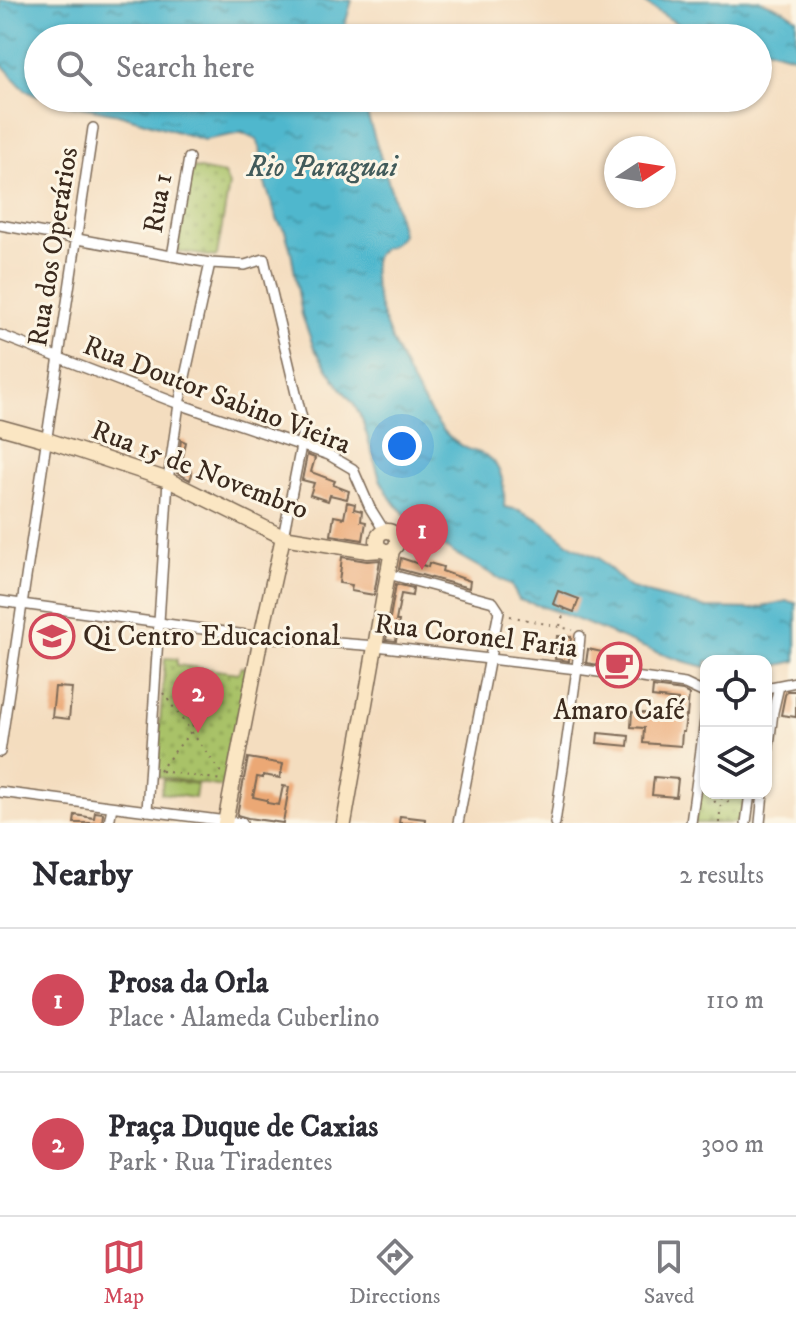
<!DOCTYPE html>
<html lang="en">
<head>
<meta charset="utf-8">
<style>
	body { margin:0; font-family:"IM FELL DW Pica",serif; background:#f7f7f7; color:#2b2b33 }
	.controls { position:absolute; right:24px; bottom:24px; display:grid; overflow:hidden; border-radius:16px; box-shadow:0 2px 6px #0004 }
	.controls button { width:72px; height:72px; display:grid; place-items:center; padding:0; border:0; border-bottom:2px solid #e1e1e2; background:#fff; color:#2b2b33; font:40px sans-serif }
	.compass { position:absolute; left:604px; top:136px; width:72px; height:72px; border-radius:50%; background:#fff; box-shadow:0 2px 6px #0004; rotate:78deg }
	.you { position:absolute; left:402px; top:446px; width:28px; height:28px; margin:-20px; border:6px solid #fff; border-radius:50%; background:#1a73e8; box-shadow:0 0 0 12px #1a73e833 }
	.badge { display:grid; place-items:center; width:52px; height:52px; border-radius:50%; background:#d1495b; color:#fff; font-size:26px; font-weight:700 }
	.pin { position:absolute; translate:-50% -66px; filter:drop-shadow(0 2px 4px #0008) }
	.pin::after { content:''; position:absolute; top:42px; width:28px; height:24px; background:inherit; clip-path:polygon(0 0,100% 0,50% 100%) }
	.list { margin:0; padding:0; list-style:none }
	h2 { display:flex; justify-content:space-between; align-items:center; height:104px; margin:0; padding:0 32px; font-size:34px }
	h2 small { font-size:26px; font-weight:400; color:#7c7c81 }
	.list li { display:grid; grid-template-columns:52px 1fr auto; gap:24px; align-items:center; box-sizing:border-box; height:144px; padding:0 32px; border-top:2px solid #e1e1e2 }
	.list b { display:block; font-size:30px; white-space:nowrap }
	.list p { margin:0; font-size:26px; white-space:nowrap; color:#7c7c81 }
	.list em { font-size:26px; font-style:normal; color:#7c7c81 }
	.icon { flex:none; width:44px; height:44px; fill:none; stroke:currentColor; stroke-width:2; stroke-linecap:round; stroke-linejoin:round }
	.map { position:relative; flex:none; width:796px; height:823px; overflow:hidden }
	.search { position:absolute; background:#fff; box-shadow:0 2px 6px #0004; left:24px; right:24px; top:24px; height:88px; display:flex; align-items:center; gap:20px; box-sizing:border-box; padding:0 28px; border-radius:44px; color:#7c7c81; font-size:30px }
	.sheet { height:392px; background:#fff }
	nav { display:flex; justify-content:space-around; align-items:center; box-sizing:border-box; height:112px; border-top:2px solid #e1e1e2; background:#fff; font-size:22px; color:#7c7c81 }
	nav a { display:grid; justify-items:center; gap:4px }
	nav .on { color:#d1495b }
	.map>svg:first-child { display:block }
	.park { fill:url(#park-dots); stroke:#727643; stroke-width:2 }
	.garden { fill:#a9c268; stroke:#727643; stroke-width:2 }
	.water { fill:url(#water-ripples); stroke:#457076; stroke-width:2 }
	.building { fill:#eba875 }
	.lines { fill:none; stroke-linecap:round; stroke-linejoin:round }
	.street-casing { stroke:#7c6956; stroke-width:12 }
	.secondary-casing { stroke:#7c6956; stroke-width:17 }
	.path { stroke:#7c6956; stroke-width:2; stroke-dasharray:2 6; stroke-linecap:butt }
	.street { stroke:#fff; stroke-width:9 }
	.secondary { stroke:#fbe6c3; stroke-width:14 }
	.labels { text-anchor:middle; dominant-baseline:central; stroke-width:6; stroke-linejoin:round; paint-order:stroke }
	.street-label { font-size:28px; fill:#3b2a1e; stroke:#fcf5e5 }
	.poi-label { font-size:28px; fill:#3b2a1e; stroke:#fcf5e5; text-anchor:start }
	.water-label { font-size:30px; font-style:italic; fill:#425b5b; stroke:#fcf5e5 }
</style>
</head>
<body>
<div class="map">
<svg width="796" height="823" viewBox="0 0 796 823">
	<defs>
		<pattern id="park-dots" width="8" height="8" patternUnits="userSpaceOnUse" patternTransform="scale(2)"><rect width="8" height="8" fill="#a9c268"/><path d="M2 2h.1M6 6h.1" fill="none" stroke="#8b9e55" stroke-width="1.8" stroke-linecap="round"/></pattern>
		<pattern id="water-ripples" width="26" height="14" patternUnits="userSpaceOnUse" patternTransform="scale(2)"><rect width="26" height="14" fill="#4fb7cd"/><path d="M2 4q2-2 4 0t4 0M15 11q2-2 4 0t4 0" fill="none" stroke="#4395a6"/></pattern>
	</defs>
	<rect width="100%" height="100%" fill="#fcf5e5"/>
	<filter id="ink" filterUnits="userSpaceOnUse"><feTurbulence type="fractalNoise" baseFrequency=".0125" numOctaves="2"/><feDisplacementMap in="SourceGraphic" scale="16" xChannelSelector="R" yChannelSelector="G"/><feConvolveMatrix kernelMatrix="1 2 1 2 8 2 1 2 1" color-interpolation-filters="sRGB"/></filter>
	<filter id="wash" filterUnits="userSpaceOnUse"><feTurbulence type="fractalNoise" baseFrequency=".006" numOctaves="4" result="noise"/><feDisplacementMap in="SourceGraphic" scale="32" xChannelSelector="R" yChannelSelector="G"/><feGaussianBlur stdDeviation="1.8" result="paint"/><feColorMatrix in="noise" values="0 0 0 0 0 0 0 0 0 0 0 0 0 0 0 0 0 1.4 0 .05"/><feComposite in="paint" operator="in"/></filter>
	<g filter="url(#wash)">
		<rect width="100%" height="100%" fill="#f4ddbf"/>
		<g class="park">
			<path d="M194 168 224 174 229 185 217 255 215 257 181 252 177 249 189 174Z"/>
			<path d="M165 658 177 659V665L238 673 241 667 250 669 226 785 224 787 158 777 156 775Z"/>
			<path d="M706 731V793H746L742 823H695Z"/>
		</g>
		<path class="garden" d="M163 780 197 784 195 798 161 793Z"/>
		<g class="water">
			<path d="M0 0H352L344 28 345 38H38V96C19 90 14 75 0 63Z"/>
			<path d="M640 0H759L784 10 796 18V57L758 46V38H714L689 31Z"/>
			<path d="M45 98H362L394 200 402 234C397 248 376 245 374 262 368 305 415 395 442 429 448 436 458 444 466 448 473 452 482 452 488 457 504 469 505 490 504 507L519 510 540 520 572 546 599 558 629 587 658 596 707 608 753 609 787 601 796 603V661L766 668V661H706V667C641 653 583 616 519 600L511 585 452 552 418 529 391 499 380 479 362 419 353 403 337 383 314 348 302 315 291 251 285 231 278 221 260 169 261 152 257 140 242 133 204 140 118 114 59 103Z"/>
		</g>
		<g id="blocks">
			<g class="building">
				<path d="M181 440 186 442 181 466 191 471 192 474 190 480 177 473Z"/>
				<path d="M307 455 315 458 311 472 335 481 333 485 349 491 347 499 330 495 328 501 310 495 314 483 302 480Z"/>
				<path d="M347 502 355 504 354 509 362 511 361 521 366 522 363 540 331 535 334 516 344 518Z"/>
				<path d="M342 557 367 561 380 560 374 595 351 591 352 585 339 583Z"/>
				<path d="M401 558 428 567 429 563 443 567 442 571 470 581 469 588 399 569Z"/>
				<path d="M396 584 413 588 412 596 401 594 396 621H399L396 641 386 640Z"/>
				<path d="M558 591 579 599 574 612 553 604Z"/>
				<path d="M557 636 571 637 569 661 555 659Z"/>
				<path d="M588 649 602 652 599 665 586 663Z"/>
				<path d="M55 687 72 688 69 719 52 717Z"/>
				<path d="M653 687 683 691 689 694 687 716H686L684 732H682L681 746 643 743 644 728 631 727 632 712 677 716 678 700 652 697Z"/>
				<path d="M787 691H796V717L781 715 785 695Z"/>
				<path d="M598 733 629 736 628 746 597 743Z"/>
				<path d="M248 758 283 764 280 778 263 775V778L257 777 253 797 267 800V803L279 805 283 786 289 787 283 823 248 818 237 815Z"/>
				<path d="M654 777 678 779 676 797 652 795Z"/>
				<path d="M95 812 103 813 102 823H74L75 815 94 818Z"/>
				<path d="M400 816 425 819V823H399Z"/>
			</g>
		</g>
	</g>
	<g filter="url(#ink)">
		<use href="#blocks" fill-opacity="0" stroke="#7c6956" stroke-width="2"/>
		<g class="lines">
			<g class="street-casing">
				<g id="street">
					<path d="M0 225 210 263 245 265 264 259 303 423 301 446 283 537"/>
					<path d="M172 256 189 158"/>
					<path d="M0 335 179 404 329 455 353 469 370 508 385 532"/>
					<path d="M388 574 493 602 499 611 458 823"/>
					<path d="M0 601 261 637 376 646 577 669 685 684 702 692H706"/>
					<path d="M766 688 796 682"/>
					<path d="M0 752 93 128"/>
					<path d="M766 770 773 712 779 686"/>
					<path d="M0 792 242 823"/>
					<path d="M147 811 168 480 179 404 210 263"/>
					<path d="M109 823 112 807"/>
					<path d="M555 823 577 669 580 636"/>
					<path d="M691 823 706 713"/>
					<path d="M746 823 750 793"/>
					<path d="M760 823 763 793"/>
				</g>
			</g>
			<g class="secondary-casing">
				<g id="secondary">
					<path d="M0 427 47 440 168 480 283 537 368 551 383 550"/>
					<circle cx="387" cy="541" r="10"/>
					<path d="M225 823 261 637 283 537"/>
					<path d="M344 823 392 550"/>
				</g>
			</g>
			<g class="path">
				<path d="M510 616 573 630"/>
				<path d="M560 626 565 608"/>
				<circle cx="191" cy="703" r="11"/>
				<path d="M163 693 223 775"/>
				<path d="M159 771 192 730 193 714"/>
				<path d="M161 771 222 780"/>
				<path d="M716 793C712 800 715 806 723 806L729 801 728 793"/>
				<path d="M719 823 722 793"/>
			</g>
			<use href="#street" class="street"/>
			<use href="#secondary" class="secondary"/>
		</g>
	</g>
	<defs>
		<g id="school-ring" transform="scale(2.3)"><circle r="9.5" fill="#fcf5e5" stroke="#d1495b" stroke-width="1.5"/><path d="M0-5L7-2L0 1L-7-2ZM-4 1L0 2.5L4 1V4Q0 6-4 4Z" fill="#d1495b"/></g>
		<g id="cafe-ring" transform="scale(2.3)"><circle r="9.5" fill="#fcf5e5" stroke="#d1495b" stroke-width="1.5"/><path d="M-5.5-4.5H6V0H3Q3 3.5 0 3.5H-2.5Q-5.5 3.5-5.5 0ZM3-3.2v2h1.7v-2ZM-6 4.5H4V6H-6Z" fill="#d1495b"/></g>
	</defs>
	<g fill-rule="evenodd">
		<use href="#school-ring" x="52" y="636"/>
		<use href="#cafe-ring" x="619" y="665"/>
	</g>
	<g class="labels">
		<g class="street-label">
			<text transform="translate(158 203) rotate(-80)">Rua 1</text>
			<text transform="translate(53 247) rotate(-81)">Rua dos Operários</text>
			<text transform="translate(217 395) rotate(21)">Rua Doutor Sabino Vieira</text>
			<text transform="translate(200 470) rotate(21)">Rua 15 de Novembro</text>
			<text transform="translate(476 636) rotate(7)">Rua Coronel Faria</text>
		</g>
		<g class="poi-label">
			<text x="83" y="636">Qi Centro Educacional</text>
			<text x="619" y="710" text-anchor="middle">Amaro Café</text>
		</g>
		<g class="water-label">
			<text x="322" y="167">Rio Paraguai</text>
		</g>
	</g>
</svg>
<div class="controls">
<button><svg class="icon" aria-label="locate" viewBox="0 0 24 24"><circle cx="12" cy="12" r="6"/><path d="M12 2v4M12 18v4M2 12h4M18 12h4"/></svg></button>
<button><svg class="icon" aria-label="layers" viewBox="0 0 24 24"><path d="M12 4l9 5-9 5-9-5zM3 14l9 5 9-5"/></svg></button>
</div>
<svg class="compass" viewBox="-18 -18 36 36"><path d="M0-13l5 13h-10z" fill="#e53935"/><path d="M0 13l5-13h-10z" fill="#7c7c81"/></svg>
<div class="you"></div>
<div class="pin badge" style="left:422px;top:570px">1</div>
<div class="pin badge" style="left:198px;top:733px">2</div>
<div class="search"><svg class="icon" aria-label="search" viewBox="0 0 24 24"><circle cx="10" cy="10" r="6"/><path d="M15 15l6 6"/></svg>Search here</div>
</div>
<section class="sheet">
<h2>Nearby<small>2 results</small></h2>
<ul class="list">
<li><span class="badge">1</span><div><b>Prosa da Orla</b><p>Place · Alameda Cuberlino</p></div><em>110 m</em></li>
<li><span class="badge">2</span><div><b>Praça Duque de Caxias</b><p>Park · Rua Tiradentes</p></div><em>300 m</em></li>
</ul>
</section>
<nav>
<a class="on"><svg class="icon" aria-label="map" viewBox="0 0 24 24"><path d="M3 6l6-2 6 2 6-2v14l-6 2-6-2-6 2zM9 4v14M15 6v14"/></svg>Map</a>
<a><svg class="icon" aria-label="directions" viewBox="0 0 24 24"><path d="M12 3l9 9-9 9-9-9zM9 14v-3h6M13 9l2 2-2 2"/></svg>Directions</a>
<a><svg class="icon" aria-label="saved" viewBox="0 0 24 24"><path d="M7 4h10v16l-5-4-5 4z"/></svg>Saved</a>
</nav>
</body>
</html>
